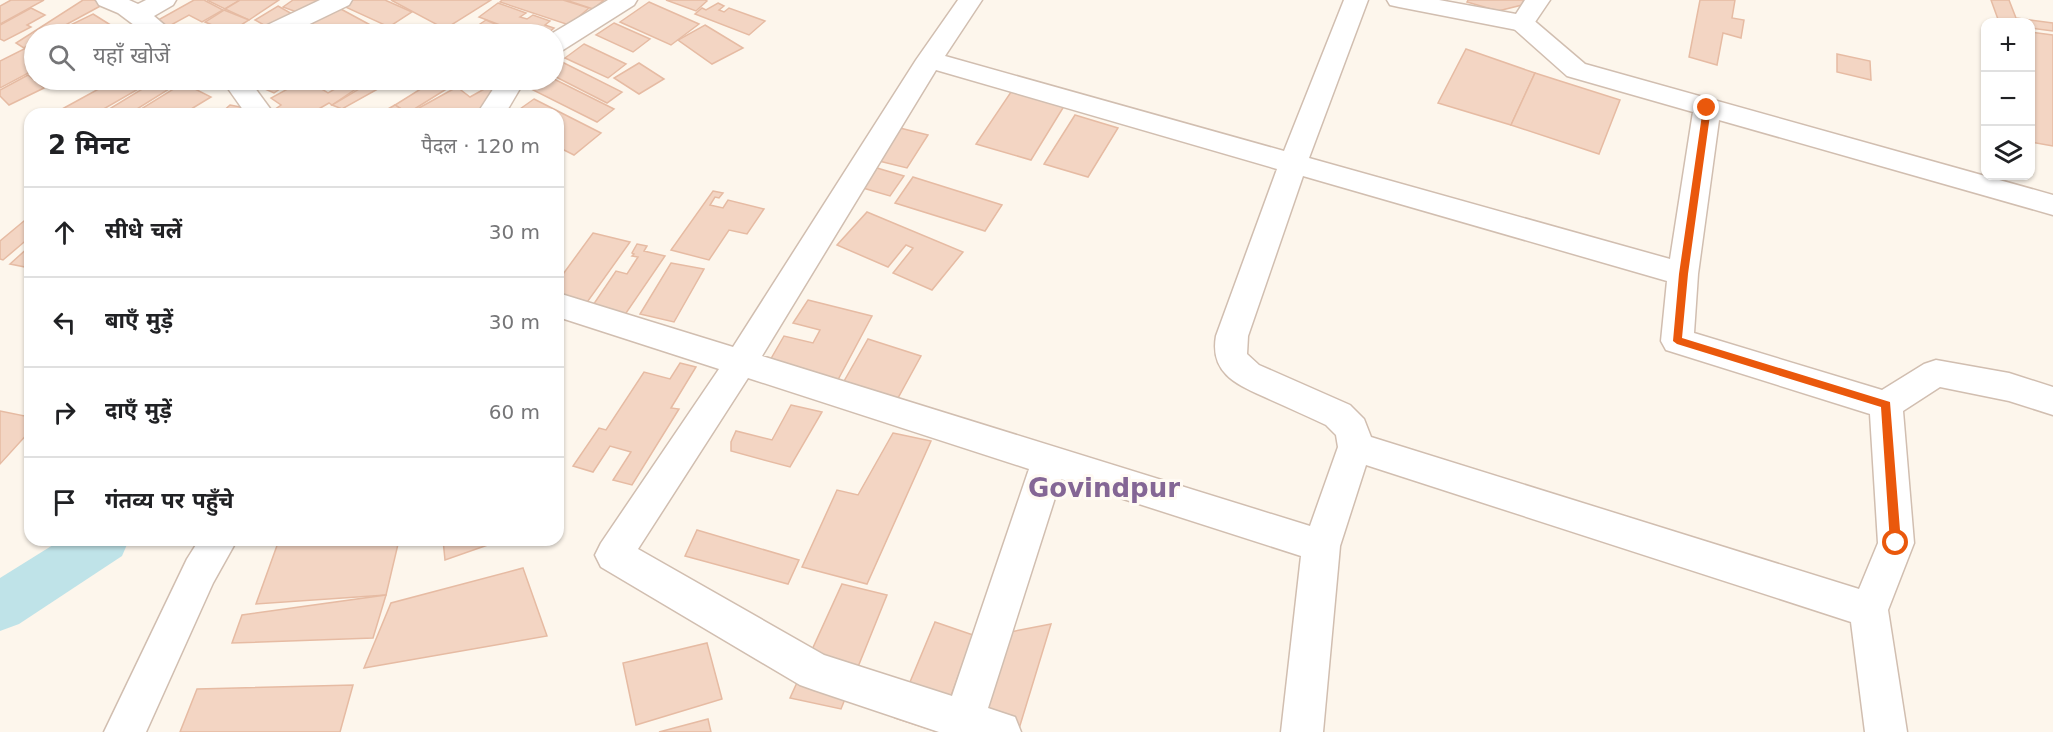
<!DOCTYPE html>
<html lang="hi">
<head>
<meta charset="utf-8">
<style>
	body { margin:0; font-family:"DejaVu Sans","Noto Sans Devanagari",sans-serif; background:#f6f6f6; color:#202124 }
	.controls { position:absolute; right:18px; top:18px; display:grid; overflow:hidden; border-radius:12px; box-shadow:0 2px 4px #0004 }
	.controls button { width:54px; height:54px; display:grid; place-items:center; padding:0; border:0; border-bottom:2px solid #e0e0e0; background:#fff; color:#202124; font:30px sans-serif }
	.stop { position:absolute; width:18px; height:18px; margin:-14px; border:4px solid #ea580c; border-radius:50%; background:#fff }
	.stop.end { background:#ea580c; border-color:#fff; box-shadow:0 2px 6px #0008 }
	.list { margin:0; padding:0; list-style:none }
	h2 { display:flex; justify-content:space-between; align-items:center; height:78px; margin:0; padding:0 24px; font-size:26px }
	h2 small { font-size:20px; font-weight:400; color:#757577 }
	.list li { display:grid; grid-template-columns:39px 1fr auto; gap:18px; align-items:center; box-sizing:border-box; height:90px; padding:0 24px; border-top:2px solid #e0e0e0 }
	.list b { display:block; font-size:22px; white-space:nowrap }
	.list em { font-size:20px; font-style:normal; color:#757577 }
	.icon { flex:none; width:33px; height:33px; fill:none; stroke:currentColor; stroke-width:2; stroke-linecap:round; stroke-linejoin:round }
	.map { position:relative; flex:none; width:2053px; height:732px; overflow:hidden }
	.search { position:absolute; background:#fff; box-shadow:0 2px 4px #0004; left:24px; top:24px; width:540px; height:66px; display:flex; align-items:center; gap:15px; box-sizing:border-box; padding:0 21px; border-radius:33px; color:#757577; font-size:22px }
	.panel { position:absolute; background:#fff; box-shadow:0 2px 4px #0004; left:24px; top:108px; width:540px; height:438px; border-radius:18px }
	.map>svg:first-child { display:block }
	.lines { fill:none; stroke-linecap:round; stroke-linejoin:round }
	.canal { fill:#bfe3e8; fill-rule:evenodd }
	.building { fill:#f3d5c3; stroke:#e6bba3; stroke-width:1.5 }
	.minor-casing { stroke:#d1beb0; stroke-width:3 }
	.tertiary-casing { stroke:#d1beb0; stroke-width:3 }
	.minor { fill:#fff; fill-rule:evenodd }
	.tertiary { fill:#fff; fill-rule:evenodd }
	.route { fill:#ea580c }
	.labels { text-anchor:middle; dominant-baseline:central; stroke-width:6; stroke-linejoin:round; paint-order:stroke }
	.district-label { font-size:26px; font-weight:bold; fill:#846695; stroke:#fffaf3 }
</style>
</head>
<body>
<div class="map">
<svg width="2053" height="732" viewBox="0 0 2053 732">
	<rect width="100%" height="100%" fill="#fdf6ec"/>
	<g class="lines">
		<path class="canal" d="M61 540H129L122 556 19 624 0 631V578Z"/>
	</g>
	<g class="building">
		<path d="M11 0H44L0 24V6Z"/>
		<path d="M83 0H94L104 4 49 34H34V42L24 48 16 43Z"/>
		<path d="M194 0H204L223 10 202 22 189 15 162 30 151 24Z"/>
		<path d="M207 0H240L225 9Z"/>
		<path d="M240 0H279L249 20 225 9Z"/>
		<path d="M293 0H322L302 14 283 7Z"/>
		<path d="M349 0H385L412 12 389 27 341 5Z"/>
		<path d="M391 0H491L445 29Z"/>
		<path d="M502 0H563L589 8 569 25 500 2Z"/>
		<path d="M566 0H604L593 9Z"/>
		<path d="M666 0H705L707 1 696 11Z"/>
		<path d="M1468 0H1524L1522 5 1498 11 1467 2Z"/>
		<path d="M1700 0H1735L1732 18 1744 20 1741 38 1723 33 1717 65 1689 57Z"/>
		<path d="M1991 0H2009L2016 18 2053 23V31L2030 28V22H1999Z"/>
		<path d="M649 2 699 24 671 45 620 22Z"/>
		<path d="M498 3 526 13 520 17 527 19 533 15 550 21 545 25 554 28 547 34H524L479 17Z"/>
		<path d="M718 3 724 6 719 10 724 12 729 8 765 21 749 35 695 14 702 8 706 10Z"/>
		<path d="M278 6 294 15 271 29 255 20Z"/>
		<path d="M31 8 45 15 27 25 31 27 4 41 0 39V25Z"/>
		<path d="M339 8 387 34H331L311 23Z"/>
		<path d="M224 10 249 20 227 34H213L210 32 217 27 205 22Z"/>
		<path d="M93 14 109 24 88 34H52Z"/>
		<path d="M486 20 518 34H473L468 32Z"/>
		<path d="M614 23 650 39 633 52 596 35Z"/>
		<path d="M705 25 743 48 712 64 678 40Z"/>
		<path d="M448 26 467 34H437Z"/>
		<path d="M2030 32 2053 35V146L2030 142Z"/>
		<path d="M34 44V70L0 88V61Z"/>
		<path d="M584 44 626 64 608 78 565 58Z"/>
		<path d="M1466 49 1535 73 1511 125 1438 103Z"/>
		<path d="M1837 54 1870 61 1871 80 1837 72Z"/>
		<path d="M562 62 622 92 607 103 554 76V67Z"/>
		<path d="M639 63 664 79 639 94 614 78Z"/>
		<path d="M1535 73 1620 100 1599 154 1511 125Z"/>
		<path d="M28 75 44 88 9 105 0 96V90Z"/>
		<path d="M554 79 614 109 597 122 527 87 537 80Z"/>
		<path d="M115 80H154L95 114H53Z"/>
		<path d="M157 80 174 86 129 114H101Z"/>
		<path d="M272 80H293L274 93 260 87Z"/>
		<path d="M304 80H307L328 93 351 80H369L332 105 329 103 310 114H268L281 105 271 98Z"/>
		<path d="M318 80H343L331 87Z"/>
		<path d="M374 80H394L342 109 332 105Z"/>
		<path d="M435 80H461L408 113 395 105Z"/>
		<path d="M183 83 211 97 183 114H133Z"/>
		<path d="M457 87 470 97 486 88 501 89 484 114H408Z"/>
		<path d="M1013 89 1066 103 1031 160 976 144Z"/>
		<path d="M534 99 601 133 574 155 558 147V114H513Z"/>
		<path d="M230 105 256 110 251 114H220Z"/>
		<path d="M395 105 408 114H379Z"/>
		<path d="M1075 115 1118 128 1088 177 1044 164Z"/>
		<path d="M900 128 928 135 907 168 879 161Z"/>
		<path d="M877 168 904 176 890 196 863 188Z"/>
		<path d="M913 177 1002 205 985 231 895 203Z"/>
		<path d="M713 191 723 193 719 198 715 197 710 205 723 208 728 200 764 209 747 234 729 230 709 260 671 250Z"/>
		<path d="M867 212 963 252 932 290 893 273 913 248 906 245 888 267 837 245Z"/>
		<path d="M30 216V237L3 260 0 259V241Z"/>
		<path d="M593 233 630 242 583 308 558 302V281Z"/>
		<path d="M637 244 647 246 644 251 665 256 622 319 589 311 616 271 627 274 638 257 632 256 634 254 632 253Z"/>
		<path d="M30 246V268L10 264Z"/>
		<path d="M671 263 704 269 674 322 640 314Z"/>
		<path d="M808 300 872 316 833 389 765 369 784 336 813 343 820 330 793 323Z"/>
		<path d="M868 339 921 356 893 407 839 390Z"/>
		<path d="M680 363 696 367 671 408 679 409 632 485 613 480 631 452 610 446 593 472 573 466 599 428 606 430 644 372 670 379Z"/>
		<path d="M791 405 822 412 790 467 731 451V442L736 431 772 440Z"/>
		<path d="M0 411 30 417V431L0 464Z"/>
		<path d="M893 433 931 441 867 584 802 567 837 490 858 495Z"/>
		<path d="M697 530 799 560 788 584 685 556Z"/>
		<path d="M279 540H399L386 595 256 604Z"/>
		<path d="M443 540H502L445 560Z"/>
		<path d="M523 568 547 636 364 668 391 603Z"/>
		<path d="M842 584 887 595 841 709 790 698Z"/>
		<path d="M386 595 373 638 232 643 242 615Z"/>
		<path d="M935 622 973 635 938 732 895 718Z"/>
		<path d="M1051 624 1018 732H972L1005 633Z"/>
		<path d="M707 643 722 699 636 725 623 663Z"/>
		<path d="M353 685 340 732H180L197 689Z"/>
		<path d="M708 719 711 732H659Z"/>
	</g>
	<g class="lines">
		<g class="minor-casing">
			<g id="minor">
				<path d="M96 0H129L138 4 146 0H176L173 5 154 16 175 34H146L118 13 99 5Z"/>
				<path d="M320 0H352L349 5 289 34H257L261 28Z"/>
				<path d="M608 0H637L634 5 563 50 554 52V34H551Z"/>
				<path d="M958 0H982L945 56 1284 151 1344 0H1368L1309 158 1670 259 1693 112 1567 76 1513 28 1509 23 1513 18 1522 15 1531 18 1585 64 2053 195V215L1719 120 1698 274 1694 333 1882 390 1924 364 1936 360 2009 373 2053 387V415L2009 401 1940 387 1903 411 1914 543 1888 610 1907 732H1865L1851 622 1366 465 1340 546 1323 732H1281L1301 556 1061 479 988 708 1015 717 1021 732H939L814 690 800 685 601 567 595 555 601 543 719 369 558 317V293L733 347 916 60ZM936 70 1277 169 1216 336C1209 376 1241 386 1271 400 1289 408 1307 416 1326 425L1336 435 1338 447 1310 526 762 356ZM1303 176 1667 281 1661 341 1666 350 1870 414 1878 543 1859 589 1371 437 1364 419 1350 405 1259 365 1247 354 1248 336ZM748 378 1029 469 952 696 824 655 638 549Z"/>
				<path d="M222 80H249L274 114H246Z"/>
				<path d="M499 80H525L505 114H477Z"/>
				<path d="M199 540H237L213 583 146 732H104L187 559Z"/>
			</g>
		</g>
		<g class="tertiary-casing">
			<path id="tertiary" d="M1387 0H1439L1516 14 1525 0H1550L1531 28 1522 31 1399 7 1390 5Z"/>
		</g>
		<use href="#minor" class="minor"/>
		<use href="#tertiary" class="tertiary"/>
	</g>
	<path class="route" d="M1707 105 1711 108 1688 274 1682 338 1890 402 1901 543 1899 547 1896 548 1890 543 1881 407 1677 344 1673 341 1679 274 1703 108Z"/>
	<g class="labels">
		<g class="district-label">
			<text x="1104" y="488">Govindpur</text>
		</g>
	</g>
</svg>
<div class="controls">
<button>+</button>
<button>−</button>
<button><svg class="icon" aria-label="layers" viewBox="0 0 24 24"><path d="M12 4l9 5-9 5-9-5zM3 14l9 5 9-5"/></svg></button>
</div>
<div class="stop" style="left:1896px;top:543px"></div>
<div class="stop end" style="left:1707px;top:108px"></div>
<div class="search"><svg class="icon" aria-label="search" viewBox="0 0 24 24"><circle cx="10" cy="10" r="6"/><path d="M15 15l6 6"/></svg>यहाँ खोजें</div>
<section class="panel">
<h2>2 मिनट<small>पैदल · 120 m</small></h2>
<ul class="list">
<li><svg class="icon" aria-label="ahead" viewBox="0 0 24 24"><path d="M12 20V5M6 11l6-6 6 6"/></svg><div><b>सीधे चलें</b></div><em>30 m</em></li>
<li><svg class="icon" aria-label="left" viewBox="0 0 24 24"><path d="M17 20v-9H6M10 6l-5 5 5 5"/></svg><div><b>बाएँ मुड़ें</b></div><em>30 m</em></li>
<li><svg class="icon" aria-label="right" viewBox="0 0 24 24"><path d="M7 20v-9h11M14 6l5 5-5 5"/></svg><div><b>दाएँ मुड़ें</b></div><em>60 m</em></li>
<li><svg class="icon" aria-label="arrive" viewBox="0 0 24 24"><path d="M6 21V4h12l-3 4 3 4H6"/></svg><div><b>गंतव्य पर पहुँचे</b></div></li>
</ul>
</section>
</div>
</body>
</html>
